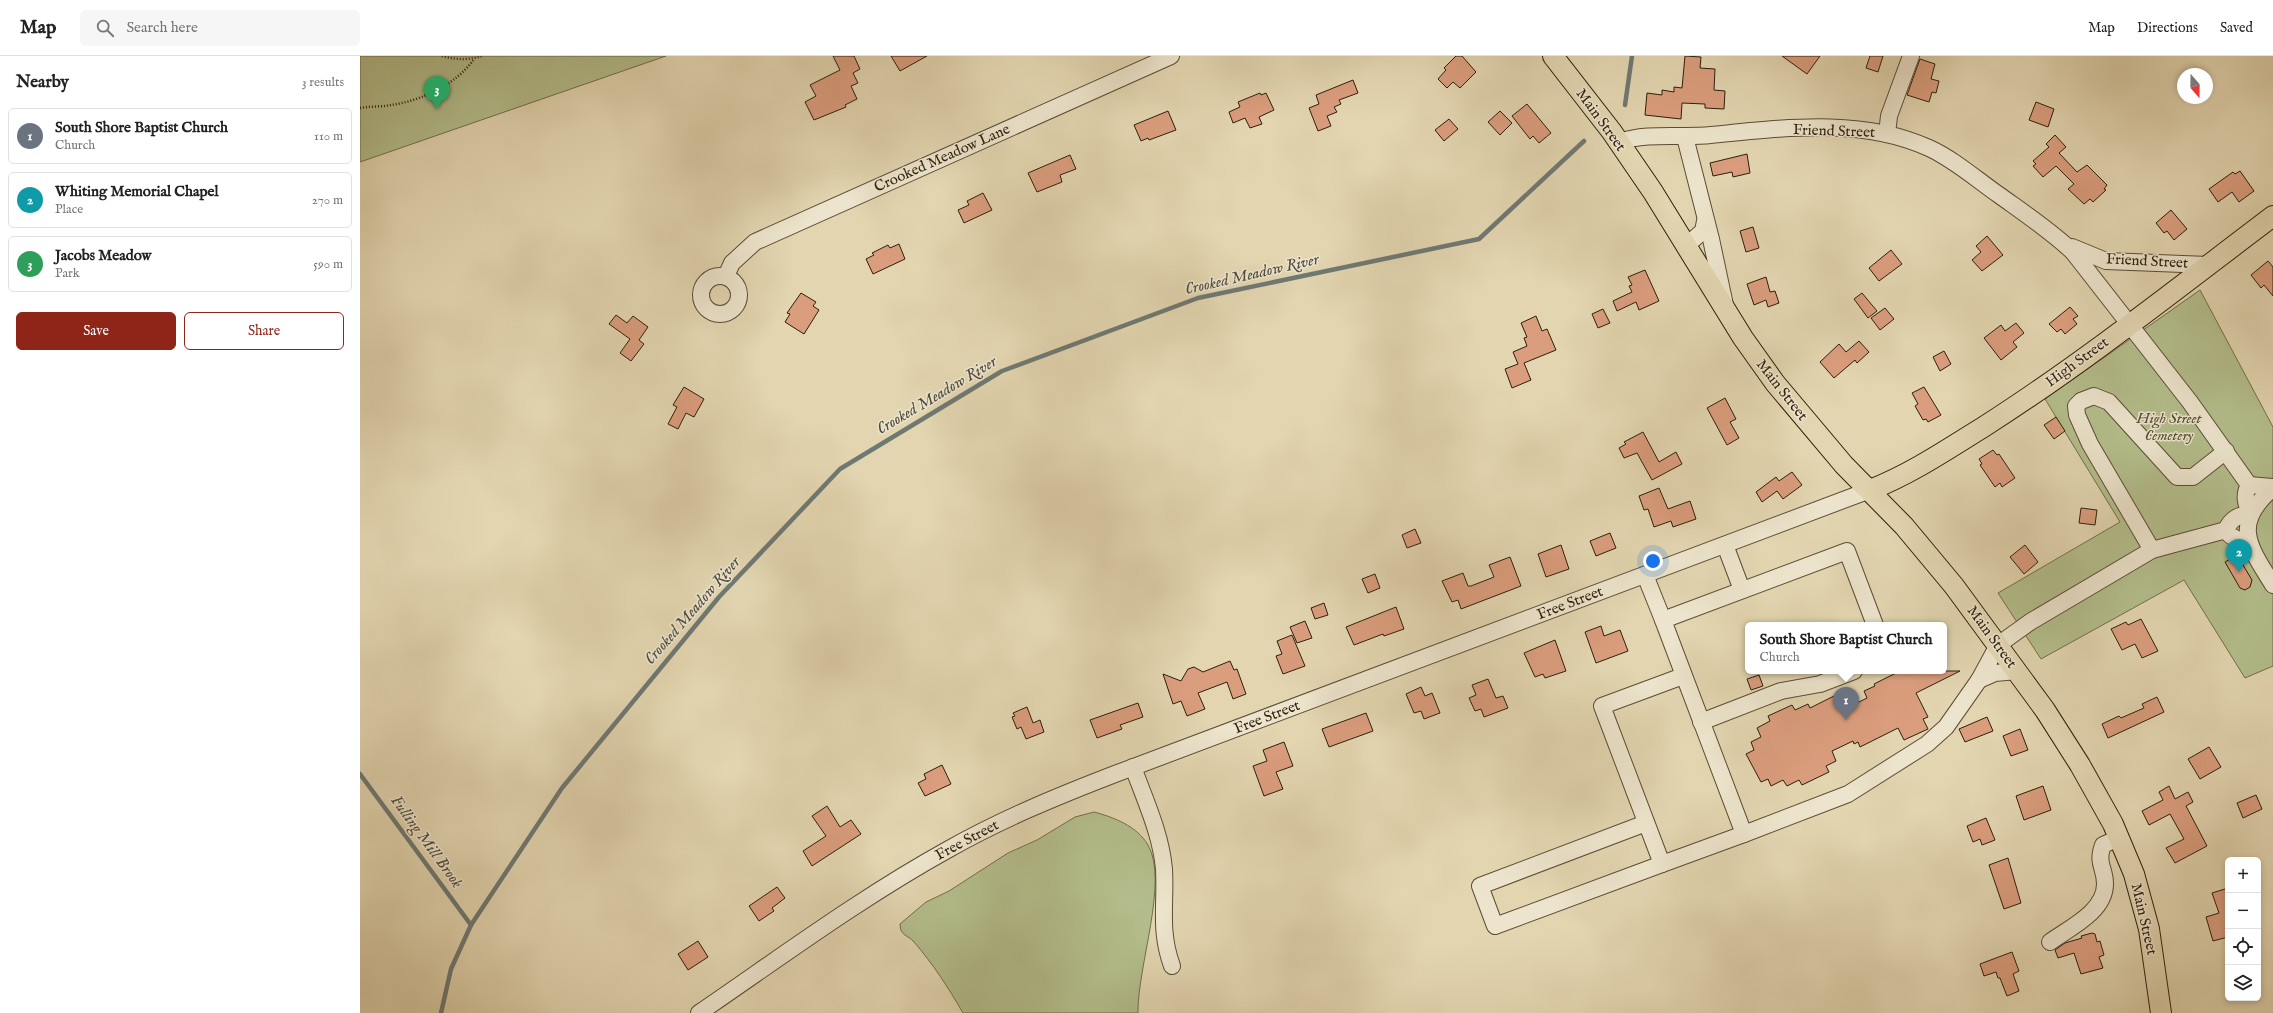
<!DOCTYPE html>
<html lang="en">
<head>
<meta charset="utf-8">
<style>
	body { margin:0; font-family:"IM FELL English",serif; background:#f6f6f6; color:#222 }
	.controls { position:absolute; right:12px; bottom:12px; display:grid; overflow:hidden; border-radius:6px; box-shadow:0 2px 6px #0003 }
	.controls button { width:36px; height:36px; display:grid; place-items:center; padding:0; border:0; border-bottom:1px solid #e0e0e0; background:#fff; color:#222; font:20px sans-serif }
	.compass { position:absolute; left:1817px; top:12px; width:36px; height:36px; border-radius:50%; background:#fff; box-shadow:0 2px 6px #0003; rotate:160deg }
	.you { position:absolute; left:1293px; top:505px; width:14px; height:14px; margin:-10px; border:3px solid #fff; border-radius:50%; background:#1a73e8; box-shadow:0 0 0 6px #1a73e833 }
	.badge { display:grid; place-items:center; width:26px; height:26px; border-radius:50%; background:#8f2418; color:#fff; font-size:13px; font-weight:700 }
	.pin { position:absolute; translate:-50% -33px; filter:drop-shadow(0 1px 2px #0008) }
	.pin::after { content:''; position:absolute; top:21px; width:14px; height:12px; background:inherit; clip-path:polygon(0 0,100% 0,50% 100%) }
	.popup { position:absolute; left:1385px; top:566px; width:202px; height:52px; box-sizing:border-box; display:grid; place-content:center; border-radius:6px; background:#fff; filter:drop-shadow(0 1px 3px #0005); font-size:13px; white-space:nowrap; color:#767676 }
	.popup b { font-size:15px; color:#222 }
	.popup::after { content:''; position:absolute; left:50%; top:100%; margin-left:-8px; border:8px solid transparent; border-top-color:#fff }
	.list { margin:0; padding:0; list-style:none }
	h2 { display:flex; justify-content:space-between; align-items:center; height:52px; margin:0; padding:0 16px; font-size:17px }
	h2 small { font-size:13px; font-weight:400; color:#767676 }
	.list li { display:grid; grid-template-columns:26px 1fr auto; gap:12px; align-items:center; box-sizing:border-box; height:56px; margin:0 8px 8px; padding:0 8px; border:1px solid #e0e0e0; border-radius:6px }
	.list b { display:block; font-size:15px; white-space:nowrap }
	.list p { margin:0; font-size:13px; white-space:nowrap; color:#767676 }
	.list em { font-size:13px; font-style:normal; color:#767676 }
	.actions { display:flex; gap:8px; padding:12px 16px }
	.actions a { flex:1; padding:9px 0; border:1px solid #8f2418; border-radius:6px; text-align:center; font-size:14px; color:#8f2418 }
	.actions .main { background:#8f2418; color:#fff }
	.icon { flex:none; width:22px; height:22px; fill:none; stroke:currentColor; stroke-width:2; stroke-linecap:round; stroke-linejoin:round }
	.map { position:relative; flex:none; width:1913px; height:957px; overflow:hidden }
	header { display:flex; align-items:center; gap:24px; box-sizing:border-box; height:56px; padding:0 20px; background:#fff; border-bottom:1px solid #e0e0e0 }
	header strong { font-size:19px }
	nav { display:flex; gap:22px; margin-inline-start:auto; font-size:14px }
	.search { width:280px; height:36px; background:#f6f6f6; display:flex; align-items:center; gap:10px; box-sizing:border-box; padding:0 14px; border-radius:6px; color:#767676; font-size:15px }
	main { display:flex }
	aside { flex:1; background:#fff }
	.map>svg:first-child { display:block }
	.green { fill:#b3bd8b; stroke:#706e4b }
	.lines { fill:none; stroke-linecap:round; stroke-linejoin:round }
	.stream { stroke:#6f7973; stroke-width:4.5 }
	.building { fill:#da9d7d; stroke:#2e1e0b }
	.minor-casing { stroke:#5b4c34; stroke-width:18 }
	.major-casing { stroke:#2e1e0b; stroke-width:22 }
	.path { stroke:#2e1e0b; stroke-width:2.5; stroke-dasharray:1 2; stroke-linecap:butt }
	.minor { stroke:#ece4cc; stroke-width:16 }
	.major { stroke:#e2d5b0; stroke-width:20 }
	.labels { text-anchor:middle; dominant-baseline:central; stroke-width:3; stroke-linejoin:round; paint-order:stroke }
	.street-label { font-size:15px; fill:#2e1e0b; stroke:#ece4cc }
	.park-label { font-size:15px; font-style:italic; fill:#564e31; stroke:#ece4cc }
	.water-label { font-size:16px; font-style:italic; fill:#4f4b3f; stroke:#ece4cc }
</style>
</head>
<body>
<header>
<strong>Map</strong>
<div class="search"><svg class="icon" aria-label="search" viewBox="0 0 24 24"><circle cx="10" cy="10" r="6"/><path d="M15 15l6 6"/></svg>Search here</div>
<nav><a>Map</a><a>Directions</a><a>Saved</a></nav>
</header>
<main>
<aside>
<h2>Nearby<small>3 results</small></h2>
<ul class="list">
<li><span class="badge" style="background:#6b7280">1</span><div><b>South Shore Baptist Church</b><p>Church</p></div><em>110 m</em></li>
<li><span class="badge" style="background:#0f9aa8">2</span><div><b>Whiting Memorial Chapel</b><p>Place</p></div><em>270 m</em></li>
<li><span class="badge" style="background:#2e9e5b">3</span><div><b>Jacobs Meadow</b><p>Park</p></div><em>590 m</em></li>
</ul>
<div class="actions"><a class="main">Save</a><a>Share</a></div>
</aside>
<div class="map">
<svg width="1913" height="957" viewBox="0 0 1913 957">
	<rect width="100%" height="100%" fill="#e2d5b0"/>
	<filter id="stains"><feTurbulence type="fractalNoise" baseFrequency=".005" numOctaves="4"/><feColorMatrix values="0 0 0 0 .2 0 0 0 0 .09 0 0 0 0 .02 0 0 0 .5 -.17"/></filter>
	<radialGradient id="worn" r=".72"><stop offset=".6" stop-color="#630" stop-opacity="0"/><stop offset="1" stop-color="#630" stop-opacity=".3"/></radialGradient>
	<g class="green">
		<path d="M0 0H306L0 106Z"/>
		<path d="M1840 234 1913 371V610L1885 622 1824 524 1681 603 1638 537 1760 466 1685 343Z"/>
		<path d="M734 756C753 761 777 770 788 789 809 825 777 912 778 957H603C588 931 573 908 554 886 548 879 540 880 540 868L566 846 589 835 648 797 677 784 715 761Z"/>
	</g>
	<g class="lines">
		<g class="stream">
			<path d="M1265 49 1272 0"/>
			<path d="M0 718 111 869"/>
			<path d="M81 957 91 913 111 869 202 732 359 541 480 413 642 315 838 242 1119 183 1224 85"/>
		</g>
	</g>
	<g class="building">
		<path d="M473 0H494L500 13 493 17 498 27 491 30 497 43 485 49 486 51 454 64 445 46 456 40 450 29 480 14Z"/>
		<path d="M531 0H567L540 15Z"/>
		<path d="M1096 0H1102L1116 16 1100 32 1093 26 1087 32 1078 23 1086 14 1084 12Z"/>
		<path d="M1325 0 1341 1 1340 12 1355 13 1354 34 1365 35 1364 53 1345 52V48L1322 47 1321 63 1285 59 1287 37 1302 39V34L1314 36V31L1322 32Z"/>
		<path d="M1422 0H1460L1447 18Z"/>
		<path d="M1510 0H1523L1518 16 1506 12Z"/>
		<path d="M1560 3 1575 8 1571 23 1579 25 1576 37 1572 36 1569 46 1547 39Z"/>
		<path d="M993 24 998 37 979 44 981 48 974 51 977 56 967 60 971 70 958 75 949 52 959 48 956 39Z"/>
		<path d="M900 37 901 39 906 37 914 54 899 61 902 68 890 72 885 62 873 67 869 56 880 51 878 46Z"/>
		<path d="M1676 46 1694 53 1688 71 1669 64Z"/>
		<path d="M1167 48 1191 77 1179 87 1173 80 1170 83 1152 60Z"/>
		<path d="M808 55 816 74 789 84 788 82 781 85 774 69Z"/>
		<path d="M1140 55 1152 67 1140 79 1128 66Z"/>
		<path d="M1089 63 1098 73 1084 85 1075 74Z"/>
		<path d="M1695 79 1706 91 1699 97 1717 116 1727 109 1747 129 1744 133 1746 134 1733 146 1730 143 1724 148 1708 133 1714 128 1696 110 1683 121 1673 110 1676 108 1673 105 1689 91 1686 88Z"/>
		<path d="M1387 98 1390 117 1373 121 1372 116 1353 120 1350 107Z"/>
		<path d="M710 99 716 113 700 119 702 126 677 136 668 117Z"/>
		<path d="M1880 115 1894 135 1879 146 1872 136 1858 146 1849 133 1873 116 1875 118Z"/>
		<path d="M623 137 632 154 604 167 598 154 609 149 607 145Z"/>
		<path d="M1811 154 1827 173 1814 184 1807 175 1804 177 1796 167Z"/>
		<path d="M1393 171 1399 192 1386 196 1380 175Z"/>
		<path d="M1627 180 1643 199 1622 215 1612 204 1621 196 1616 190Z"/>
		<path d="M539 188 545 203 513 218 506 203 514 199 512 197 528 189 530 192Z"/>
		<path d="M1531 194 1542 208 1519 225 1509 212Z"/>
		<path d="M1908 205 1913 211V240L1904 229 1901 232 1891 219Z"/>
		<path d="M1285 214 1299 245 1279 254 1276 246 1257 255 1253 245 1272 236 1269 230 1272 229 1268 221Z"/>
		<path d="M1406 221 1410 236 1415 235 1419 247 1408 251 1406 244 1394 249 1387 228Z"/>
		<path d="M441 237 456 246 453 250 459 254 444 278 425 266 430 258 427 257Z"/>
		<path d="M1502 237 1517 255 1508 262 1494 243Z"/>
		<path d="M1710 251 1718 260 1713 263 1717 268 1705 278 1701 273 1697 276 1689 268Z"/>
		<path d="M1525 252 1534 263 1520 274 1511 262Z"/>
		<path d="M1243 253 1250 267 1238 272 1232 258Z"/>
		<path d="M256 259 267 267 273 260 288 271 279 284 284 288 271 305 260 297 270 283 249 268Z"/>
		<path d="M1176 260 1182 275 1187 273 1196 294 1164 307 1171 324 1152 332 1145 313 1158 308 1153 296 1167 290 1164 282 1167 281 1161 267Z"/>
		<path d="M1656 267 1664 277 1653 286 1657 291 1641 304 1624 282 1641 269 1645 275Z"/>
		<path d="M1499 285 1509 296 1497 307 1495 304 1474 322 1460 306 1479 288 1486 296Z"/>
		<path d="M1584 295 1591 308 1580 315 1573 301Z"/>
		<path d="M324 331 344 343 334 361 326 357 318 373 308 368 317 351 313 349Z"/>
		<path d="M1564 331 1581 359 1568 366 1566 363 1563 364 1555 350 1558 348 1552 337Z"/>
		<path d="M1365 342 1376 363 1370 366 1379 382 1367 389 1347 352Z"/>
		<path d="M1696 361 1705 375 1694 383 1684 369Z"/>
		<path d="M1283 376 1299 406 1316 396 1322 408 1292 424 1277 397 1264 402 1259 392 1266 388 1264 386Z"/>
		<path d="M1633 394 1637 399 1639 398 1655 422 1642 431 1640 427 1635 431 1620 409 1622 408 1619 403Z"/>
		<path d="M1432 416 1442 429 1423 443 1417 435 1402 446 1396 436 1416 421 1419 425Z"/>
		<path d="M1299 432 1308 453 1330 445 1336 463 1313 471 1311 465 1294 471 1288 453 1284 454 1279 440Z"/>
		<path d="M1721 452 1737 454 1735 469 1719 467Z"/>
		<path d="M1055 473 1061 487 1047 492 1042 479Z"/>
		<path d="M1250 477 1256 492 1236 500 1230 485Z"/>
		<path d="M1201 489 1209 513 1186 521 1178 498Z"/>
		<path d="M1665 489 1678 506 1664 518 1650 501Z"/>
		<path d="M1877 499 1892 524 1890 531 1885 534 1880 532 1865 506Z"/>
		<path d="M1150 501 1161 530 1101 553 1098 544 1092 546 1082 525 1103 517 1108 530H1111L1134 521 1129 509Z"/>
		<path d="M1015 518 1020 532 1008 537 1002 523Z"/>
		<path d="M964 547 968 559 955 563 951 552Z"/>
		<path d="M1036 551 1044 573 1024 580 1023 578 994 589 986 571Z"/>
		<path d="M1781 563 1798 595 1782 602 1775 588 1762 594 1751 573 1766 566 1768 569Z"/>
		<path d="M945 565 952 582 937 587 930 571Z"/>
		<path d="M1241 570 1244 580 1260 574 1268 595 1236 607 1225 576Z"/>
		<path d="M932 579 945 610 923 618 916 600 922 598 917 585Z"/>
		<path d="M1195 584 1206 615 1185 622 1183 618 1175 621 1164 597Z"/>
		<path d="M870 605 874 614 877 613 886 638 873 643 867 626 838 637 845 653 827 660 821 645 813 648 803 618 821 625 828 613 834 611 843 616Z"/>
		<path d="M1540 615H1600L1556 637 1568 661 1563 663 1568 673 1544 684 1538 672 1500 691 1498 686 1494 688 1493 685 1472 695 1476 705 1466 710 1469 716 1442 729 1439 724 1427 730 1423 724 1411 730 1408 723 1401 726 1386 698 1394 694 1391 686 1401 681 1397 672 1410 665 1408 660 1432 649 1435 654 1448 648 1450 652 1478 638 1485 653 1507 642 1504 635 1515 630 1514 628Z"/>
		<path d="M1399 619 1403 630 1391 634 1387 623Z"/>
		<path d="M1128 623 1136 642 1143 640 1148 652 1124 661 1121 653 1115 655 1109 642 1116 639 1112 629Z"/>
		<path d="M1061 631 1065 640 1072 637 1080 657 1064 663 1061 655 1054 657 1046 638Z"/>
		<path d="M1797 641 1804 656 1748 682 1742 668 1759 660 1761 662 1784 652 1782 648Z"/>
		<path d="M778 647 783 661 760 669 762 673 737 682 730 664Z"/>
		<path d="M667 651 673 667 680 664 684 676 666 683 661 671 657 673 652 661 655 660 653 657Z"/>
		<path d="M1006 657 1013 675 969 691 962 673Z"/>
		<path d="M1627 661 1633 675 1605 686 1599 673Z"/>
		<path d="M1660 673 1668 694 1651 700 1643 680Z"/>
		<path d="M924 686 933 710 916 716 923 733 904 740 893 710 907 705 903 694Z"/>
		<path d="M1849 691 1861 711 1840 723 1828 703Z"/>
		<path d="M582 709 591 728 565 740 558 727 566 723 564 718Z"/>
		<path d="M1683 730 1691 754 1664 764 1656 740Z"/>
		<path d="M1809 730 1815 743 1828 736 1833 746 1826 750 1847 790 1815 807 1806 792 1824 783 1810 758 1789 769 1782 755 1803 744 1799 736Z"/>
		<path d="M1896 739 1902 753 1883 762 1877 747Z"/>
		<path d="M467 750 480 771 491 764 501 778 452 810 443 795 466 780 452 760Z"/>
		<path d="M1626 762 1635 784 1622 789 1620 783 1613 786 1607 770Z"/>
		<path d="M1648 802 1661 847 1644 853 1629 809Z"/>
		<path d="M417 831 425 842 412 852 414 855 399 865 389 850Z"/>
		<path d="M1865 833 1868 841V881L1853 885 1846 861 1859 857 1852 837Z"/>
		<path d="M1732 877 1735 878 1737 886 1740 885 1744 899 1739 901 1743 912 1721 918 1714 897 1698 902 1695 894 1705 887 1722 882 1721 880Z"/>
		<path d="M338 885 348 901 328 914 318 898Z"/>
		<path d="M1652 896 1659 915 1653 918 1659 935 1647 940 1640 922H1638L1636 916 1624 920 1620 908Z"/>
	</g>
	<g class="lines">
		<g class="minor-casing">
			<g id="minor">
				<path d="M1527 78 1529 60 1551 0"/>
				<path d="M1325 81 1351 183 1365 249"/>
				<path d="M1259 86C1288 76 1321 82 1351 79 1423 72 1502 61 1569 92 1595 104 1616 123 1639 139 1664 157 1691 175 1713 196L1830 346 1889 429"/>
				<path d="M1327 189 1343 175 1345 165"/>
				<path d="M1712 191 1746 205 1848 209"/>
				<path d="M366 220 372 207 395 186 811 0"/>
				<circle cx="360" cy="239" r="19"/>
				<path d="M1913 432C1871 468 1889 490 1913 529"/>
				<path d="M1889 486C1880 484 1871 483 1866 474 1871 462 1879 459 1890 458 1886 448 1883 439 1889 429L1913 431"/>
				<path d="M1365 489 1382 534"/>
				<path d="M1792 494 1730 388 1717 359 1716 350 1721 345 1734 340 1749 346 1817 421H1833L1866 395"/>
				<path d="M1285 519 1303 564"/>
				<path d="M1515 569 1487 495 1303 564 1384 778 1488 738 1567 688 1586 671 1619 624"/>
				<path d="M1657 615 1635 617 1619 624 1638 589 1670 566 1792 494 1866 474"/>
				<path d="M1323 620 1242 650 1302 808 1384 778"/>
				<path d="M1341 666 1421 635 1460 628 1494 615"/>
				<path d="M773 711C785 744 801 778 804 813 806 849 799 874 812 910"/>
				<path d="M1286 767 1120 830 1135 870 1302 808"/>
				<path d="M1690 886C1709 872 1745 856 1745 828 1745 811 1736 808 1743 789L1759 782"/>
				<path d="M339 957C421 901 502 841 589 793 642 763 698 740 755 718L1510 434"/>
			</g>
		</g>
		<g class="major-casing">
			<g id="major">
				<path d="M1193 0 1252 76 1293 136 1383 282 1415 327 1484 409 1544 470 1594 530 1685 654 1720 709 1753 768 1774 818 1789 873 1801 957"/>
				<path d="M1510 434C1551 418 1588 393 1625 370 1725 306 1819 231 1913 160"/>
			</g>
		</g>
		<g class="path">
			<path d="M82 0C95 4 110 4 122 0"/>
			<path d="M0 52C10 50 21 51 31 49 61 45 97 28 114 3"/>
		</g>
		<use href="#minor" class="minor"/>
		<use href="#major" class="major"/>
	</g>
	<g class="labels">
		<g class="street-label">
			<text transform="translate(1241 64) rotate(54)">Main Street</text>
			<text transform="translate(1474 75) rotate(2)">Friend Street</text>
			<text transform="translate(582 102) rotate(-24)">Crooked Meadow Lane</text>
			<text transform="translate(1787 205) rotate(3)">Friend Street</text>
			<text transform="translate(1717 306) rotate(-36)">High Street</text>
			<text transform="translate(1422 334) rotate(52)">Main Street</text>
			<text transform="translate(1210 547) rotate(-21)">Free Street</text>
			<text transform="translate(1632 581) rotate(54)">Main Street</text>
			<text transform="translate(907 661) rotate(-21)">Free Street</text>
			<text transform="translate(607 784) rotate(-28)">Free Street</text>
			<text transform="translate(1784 863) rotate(77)">Main Street</text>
		</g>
		<g class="park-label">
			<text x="1809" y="362">High Street<tspan x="1809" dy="17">Cemetery</tspan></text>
		</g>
		<g class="water-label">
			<text transform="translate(892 219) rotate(-13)">Crooked Meadow River</text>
			<text transform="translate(577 340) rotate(-31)">Crooked Meadow River</text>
			<text transform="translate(333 555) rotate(-49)">Crooked Meadow River</text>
			<text transform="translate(66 786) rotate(54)">Fulling Mill Brook</text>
		</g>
	</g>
	<rect width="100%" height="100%" filter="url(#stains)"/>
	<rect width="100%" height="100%" fill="url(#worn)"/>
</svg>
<div class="controls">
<button>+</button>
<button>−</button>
<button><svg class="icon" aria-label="locate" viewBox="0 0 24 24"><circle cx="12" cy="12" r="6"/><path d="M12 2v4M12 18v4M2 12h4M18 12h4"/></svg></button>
<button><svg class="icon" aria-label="layers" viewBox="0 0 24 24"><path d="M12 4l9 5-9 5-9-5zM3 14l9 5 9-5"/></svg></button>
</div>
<svg class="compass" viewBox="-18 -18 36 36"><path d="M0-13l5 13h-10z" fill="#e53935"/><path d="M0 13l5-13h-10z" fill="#767676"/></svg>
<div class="you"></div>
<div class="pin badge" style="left:1486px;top:664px;background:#6b7280">1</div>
<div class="popup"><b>South Shore Baptist Church</b>Church</div>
<div class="pin badge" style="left:1879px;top:516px;background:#0f9aa8">2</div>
<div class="pin badge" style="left:77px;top:53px;background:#2e9e5b">3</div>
</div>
</main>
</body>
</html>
